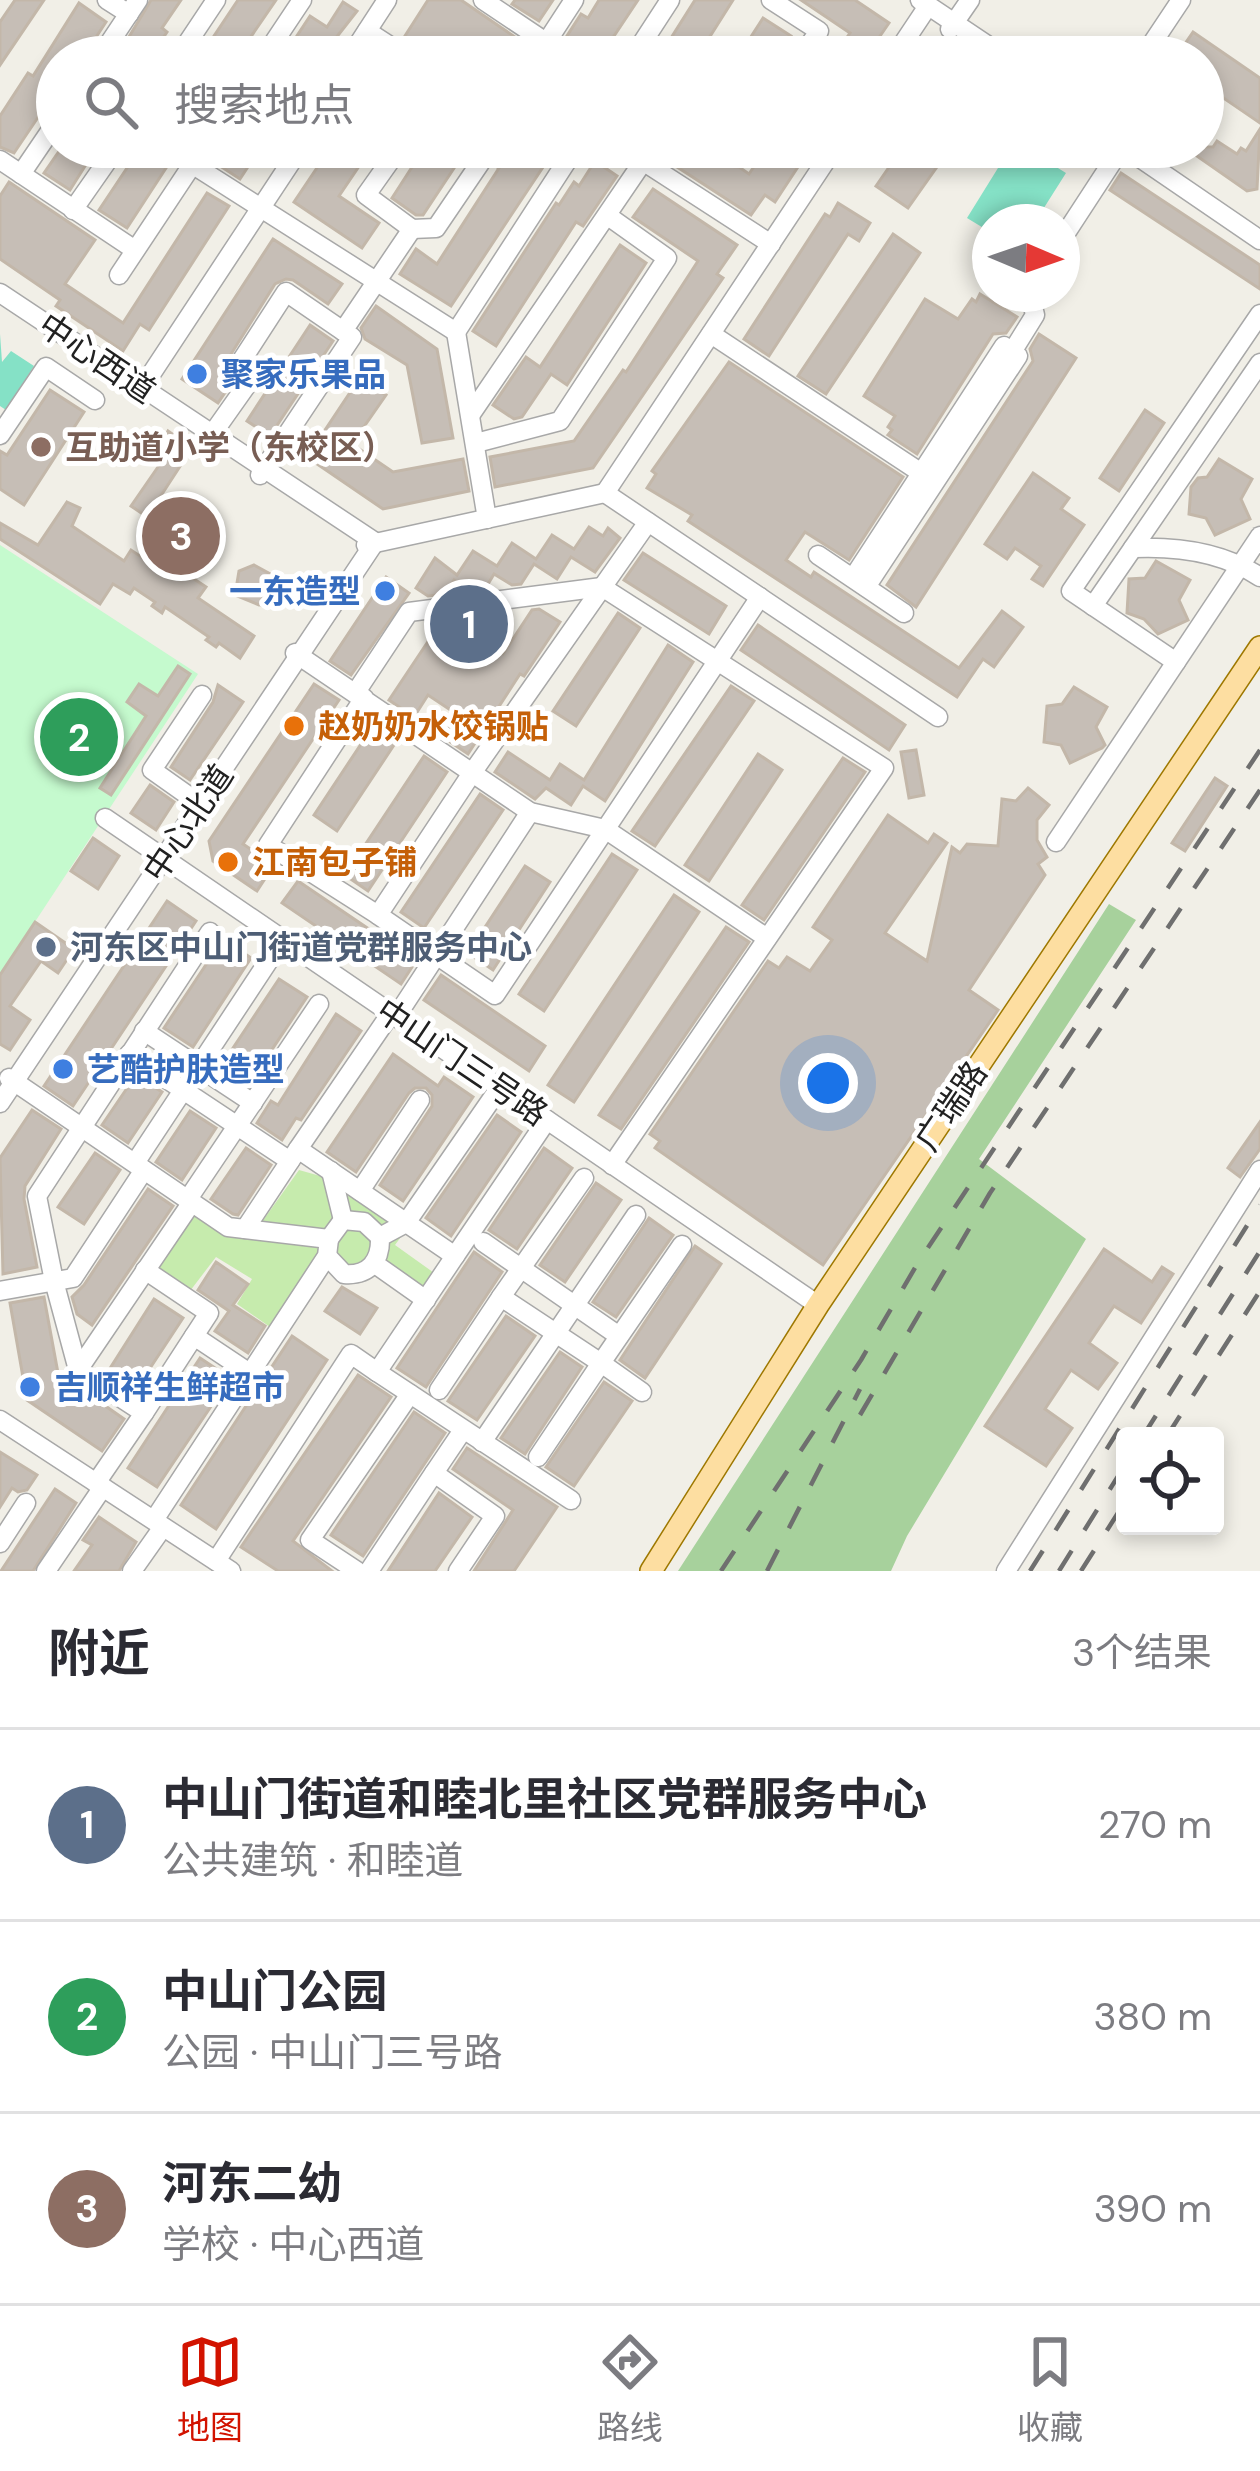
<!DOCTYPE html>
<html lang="zh">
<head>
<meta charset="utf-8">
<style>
	body { margin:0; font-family:"DM Sans","Noto Sans SC",sans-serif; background:#f2f2f3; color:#2b2b33 }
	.controls { position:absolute; right:36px; bottom:36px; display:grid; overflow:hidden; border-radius:12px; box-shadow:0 6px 18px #0003 }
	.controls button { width:108px; height:108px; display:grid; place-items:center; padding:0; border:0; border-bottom:3px solid #e1e1e2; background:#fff; color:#2b2b33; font:60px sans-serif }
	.compass { position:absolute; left:972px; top:204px; width:108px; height:108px; border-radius:50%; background:#fff; box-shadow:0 6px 18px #0003; rotate:92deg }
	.you { position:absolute; left:828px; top:1083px; width:42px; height:42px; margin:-30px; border:9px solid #fff; border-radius:50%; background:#1a73e8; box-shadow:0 0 0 18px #1a73e833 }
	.badge { display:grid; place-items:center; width:78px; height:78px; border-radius:50%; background:#d21300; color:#fff; font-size:39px; font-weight:700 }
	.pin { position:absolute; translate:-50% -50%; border:6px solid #fff; box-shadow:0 3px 12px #0006 }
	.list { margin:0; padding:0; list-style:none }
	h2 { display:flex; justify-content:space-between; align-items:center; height:156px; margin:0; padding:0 48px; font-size:51px }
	h2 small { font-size:39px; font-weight:400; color:#7c7c81 }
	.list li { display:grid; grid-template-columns:78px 1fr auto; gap:36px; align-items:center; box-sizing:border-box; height:192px; padding:0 48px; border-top:3px solid #e1e1e2 }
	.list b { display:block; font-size:45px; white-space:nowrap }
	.list p { margin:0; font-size:39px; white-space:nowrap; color:#7c7c81 }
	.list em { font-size:39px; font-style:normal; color:#7c7c81 }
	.icon { flex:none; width:66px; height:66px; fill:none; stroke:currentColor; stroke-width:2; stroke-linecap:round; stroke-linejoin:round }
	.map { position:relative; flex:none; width:1260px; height:1571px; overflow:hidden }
	.search { position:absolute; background:#fff; box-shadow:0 6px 18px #0003; left:36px; right:36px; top:36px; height:132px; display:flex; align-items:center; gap:30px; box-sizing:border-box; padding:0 42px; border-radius:66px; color:#7c7c81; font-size:45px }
	.sheet { height:732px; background:#fff }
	nav { display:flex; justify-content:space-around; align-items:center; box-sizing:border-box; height:168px; border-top:3px solid #e1e1e2; background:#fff; font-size:33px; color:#7c7c81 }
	nav a { display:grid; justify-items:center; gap:6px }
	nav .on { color:#d21300 }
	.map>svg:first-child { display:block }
	.grass { fill:#c6ebad }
	.forest { fill:#a7d19c }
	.park { fill:#c5face }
	.pitch { fill:#85e1c6 }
	.building { fill:#c6beb6; stroke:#c3b7a9; stroke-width:3 }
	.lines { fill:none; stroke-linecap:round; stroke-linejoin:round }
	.minor-casing { stroke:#a8a8a8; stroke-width:21 }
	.major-casing { stroke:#9e7800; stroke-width:24 }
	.minor { stroke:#fff; stroke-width:18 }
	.major { stroke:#fddea1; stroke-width:21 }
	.rail { stroke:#6f6f6f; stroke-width:4.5; stroke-dasharray:24 24; stroke-linecap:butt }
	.shop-dot { fill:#3f7fe0; stroke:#fff; stroke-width:4.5 }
	.education-dot { fill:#8d6e63; stroke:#fff; stroke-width:4.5 }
	.food-dot { fill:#e8710a; stroke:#fff; stroke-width:4.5 }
	.service-dot { fill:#5c6f8a; stroke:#fff; stroke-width:4.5 }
	.labels { text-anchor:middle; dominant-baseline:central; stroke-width:10; stroke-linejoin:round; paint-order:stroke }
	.street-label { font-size:33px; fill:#212121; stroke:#fff }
	.shop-label { font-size:33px; font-weight:bold; fill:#366cbe; stroke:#fff; text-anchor:start }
	.education-label { font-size:33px; font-weight:bold; fill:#785e54; stroke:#fff; text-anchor:start }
	.food-label { font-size:33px; font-weight:bold; fill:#c56008; stroke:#fff; text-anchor:start }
	.service-label { font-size:33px; font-weight:bold; fill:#4e5e75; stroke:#fff; text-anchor:start }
</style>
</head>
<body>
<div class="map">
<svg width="1260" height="1571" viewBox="0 0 1260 1571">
	<rect width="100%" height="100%" fill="#f1efe7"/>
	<path class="grass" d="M299 1170 338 1181 406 1230 395 1245 437 1275 423 1294 381 1264 327 1270 270 1327 237 1304 252 1279 216 1257 190 1291 156 1269 192 1213 221 1234 249 1240Z"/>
	<path class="forest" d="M1109 904 1136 920 979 1159 1086 1239 907 1536 891 1571H678Z"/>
	<path class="park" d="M0 545 198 674 0 975Z"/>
	<g class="pitch">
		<path d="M1011 147H1024L1066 173 1035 222H990V232L967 218Z"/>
		<path d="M0 334 2 362 11 351 34 366 6 410 0 406Z"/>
	</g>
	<g class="building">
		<path d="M15 0H44L0 65V22Z"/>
		<path d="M151 0H181L162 28 167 32 150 57H117Z"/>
		<path d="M238 0H276L237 57H200Z"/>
		<path d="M428 0H461L544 57H422L403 39Z"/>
		<path d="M515 0H553L539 21 512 4Z"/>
		<path d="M599 0H638L600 57H585L565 39 581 14 588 18Z"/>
		<path d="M695 0H733L697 57H659Z"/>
		<path d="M801 0H855L889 23 867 55 845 40 850 33Z"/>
		<path d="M343 2 357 11 321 57H283L310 16 327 27Z"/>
		<path d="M79 3 106 22 83 57H57V89L14 153 0 147V116L28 73 33 76Z"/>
		<path d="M763 18 791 36 778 57H738Z"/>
		<path d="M1193 32 1260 78V123L1203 84V57H1176Z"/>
		<path d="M1260 129 1257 189 1247 191 1184 147H1213L1217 141 1237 154 1241 148 1246 151Z"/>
		<path d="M62 147H97L70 190 44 173Z"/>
		<path d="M141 147 168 165 127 228 99 210Z"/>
		<path d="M223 147H261L240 179 214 162Z"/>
		<path d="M331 147H372L339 196 379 223 362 248 294 202Z"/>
		<path d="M425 147H468L423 215H416L392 198Z"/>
		<path d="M504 147H522L545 164 451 306 400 274 416 249 437 264 499 168 495 166Z"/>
		<path d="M682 147H709L714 157 727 166 739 167 749 174 767 147H811L775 202 765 195 751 215 671 163Z"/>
		<path d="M903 147H951L908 208 876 186Z"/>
		<path d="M595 161 617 176 583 226 576 222 496 346 473 331 556 203 559 205 574 182 579 186Z"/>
		<path d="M1121 173 1260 265V289L1110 190Z"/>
		<path d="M9 182 95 240 65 284 123 323 207 193 229 206 149 330 140 324 123 351 56 306 60 300 0 259V196Z"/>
		<path d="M653 189 737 245 717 274 723 278 593 468 495 487 490 457 574 441 623 370 626 372 698 261 633 217Z"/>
		<path d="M838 203 870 223 859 241 848 234 769 356 744 339 825 214 830 217Z"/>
		<path d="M893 234 920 253 826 394 798 376Z"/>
		<path d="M273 239 342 284 328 304 293 280 286 279 275 284 221 370 233 381 218 403 182 379Z"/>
		<path d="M620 245 646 263 567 385 551 374 522 417 514 419 493 405 526 357 540 367Z"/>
		<path d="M980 294 1017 317 1006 333 993 334 917 454 888 435 892 430 888 427 895 416 864 396 925 299 958 319 972 299 976 302Z"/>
		<path d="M376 306 437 349 453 438 422 443 407 365 365 339 361 328Z"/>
		<path d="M310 325 333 341 270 436 247 421Z"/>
		<path d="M1039 334 1076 358 916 607 887 585 1033 361 1030 349Z"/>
		<path d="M729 362 903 477 849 560 805 532 786 560 811 577 814 572 959 668 1002 611 1023 627 994 667 983 659 957 697 688 521 692 515 647 488 656 474 652 471Z"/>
		<path d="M359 379 386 395 352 444 393 472 463 459 469 491 383 509 307 457Z"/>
		<path d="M50 390 84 412 24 505 0 489V451L7 455Z"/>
		<path d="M1145 410 1164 423 1119 491 1100 478Z"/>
		<path d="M168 431 192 448 147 517 131 506 169 451 160 445Z"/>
		<path d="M1219 459 1252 479 1241 499 1250 519 1215 535 1206 518 1189 514 1191 487 1198 478 1207 477Z"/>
		<path d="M1033 473 1069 498 1061 509 1084 525 1043 586 1032 579 1041 566 1015 548 1007 559 985 544Z"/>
		<path d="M67 502 80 508 72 526 124 561 131 550 164 572 170 563 206 587 198 598 254 636 240 658 219 643 216 647 206 640 209 637 165 607 162 613 152 606 155 602 134 588 130 594 113 584 100 604 0 539V523L38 545Z"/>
		<path d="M589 527 603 536 608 528 620 538 595 572 571 557 557 579 534 564 521 584 512 585 494 574 485 589 469 591 454 580 445 594 428 596 416 588 435 558 457 575 473 551 497 566 512 543 536 559 552 535 574 549Z"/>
		<path d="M643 553 726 606 709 634 624 580Z"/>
		<path d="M1156 561 1190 580 1179 600 1188 620 1158 634 1144 619 1127 613 1129 579 1145 578Z"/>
		<path d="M254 565 276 577 282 591 277 604 259 605 235 595 239 571Z"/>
		<path d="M386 577 409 593 351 675 330 661Z"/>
		<path d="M539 609 560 622 524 676 520 674 468 754 443 737 458 715 428 695 414 717 389 700 441 622 451 620 503 654 532 610Z"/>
		<path d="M618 613 640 628 576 726 553 711Z"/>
		<path d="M758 625 905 725 889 750 741 650Z"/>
		<path d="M668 645 693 662 605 801 583 786 571 805 546 788 535 799 495 772 508 752 550 780 560 764 584 780Z"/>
		<path d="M178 666 190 674 111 795 100 788 146 716 127 702 139 684 158 696Z"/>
		<path d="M314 684 339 700 243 844 274 865 257 891 213 861 209 841Z"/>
		<path d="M218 685 243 702 190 780 171 767 213 702Z"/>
		<path d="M731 686 754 701 655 846 632 831Z"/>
		<path d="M1074 687 1107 707 1096 727 1105 745 1102 748 1070 763 1061 745 1044 742 1047 706 1062 704Z"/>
		<path d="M375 723 398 739 337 831 314 815Z"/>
		<path d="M916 750 924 795 909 798 901 752Z"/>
		<path d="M758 754 782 770 709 881 685 865Z"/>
		<path d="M424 756 447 772 368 891 345 875Z"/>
		<path d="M843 758 865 772 764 920 742 905Z"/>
		<path d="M1215 778 1227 786 1185 851 1172 843Z"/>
		<path d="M150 785 174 802 156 830 131 813Z"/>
		<path d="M1028 788 1049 805 1037 820V840L1047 857 1038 864 1045 875 969 990 998 1010 823 1265 655 1148 660 1141 650 1134 768 961 779 968 787 957 810 971 832 940 813 927 888 815 928 843 934 834 947 843 885 933 927 961 952 847 960 853 967 844 998 846 1002 799 1016 801Z"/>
		<path d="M480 794 503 810 424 928 401 912Z"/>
		<path d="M93 838 119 856 98 889 71 871Z"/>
		<path d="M612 854 637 870 544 1011 519 994Z"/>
		<path d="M525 866 550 882 493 970 468 953Z"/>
		<path d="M298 881 416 961 401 984 282 903Z"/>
		<path d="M674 895 699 912 574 1102 548 1085Z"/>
		<path d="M167 901 196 921 73 1106 44 1086Z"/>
		<path d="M35 922 74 949 58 973 41 961 10 1006 30 1020 10 1050 0 1044V975Z"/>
		<path d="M726 927 749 942 621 1129 599 1115Z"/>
		<path d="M223 939 251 958 193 1047 164 1028Z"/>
		<path d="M441 975 545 1046 529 1071 424 1000Z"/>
		<path d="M279 979 307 997 249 1084 221 1066Z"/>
		<path d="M336 1014 361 1031 301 1120 296 1118 282 1140 257 1123 271 1101 278 1105Z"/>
		<path d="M393 1054 438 1086 444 1077 473 1097 403 1201 380 1185 432 1106V1095L426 1088H415L409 1093 356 1172 327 1152Z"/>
		<path d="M136 1075 162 1092 128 1143 102 1125Z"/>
		<path d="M32 1110 61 1129 25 1186 24 1199 37 1267 3 1274 0 1158Z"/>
		<path d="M190 1111 216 1128 182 1180 156 1162Z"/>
		<path d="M497 1115 521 1132 451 1236 426 1218Z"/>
		<path d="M1260 1122V1149L1240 1177 1228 1168Z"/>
		<path d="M246 1148 271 1165 238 1215 233 1214 211 1199Z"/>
		<path d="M544 1148 572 1168 517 1249 489 1230Z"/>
		<path d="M95 1153 120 1170 84 1224 58 1207Z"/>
		<path d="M596 1183 621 1200 565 1282 540 1265Z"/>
		<path d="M148 1189 173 1206 92 1325 77 1314 72 1297 84 1285Z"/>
		<path d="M649 1218 673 1235 616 1317 593 1302Z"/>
		<path d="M695 1246 721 1264 645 1378 620 1360Z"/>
		<path d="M1104 1249 1152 1282 1162 1267 1173 1274 1141 1323 1114 1306 1089 1343 1117 1363 1098 1389 1071 1370 1045 1409 1072 1428 1046 1466 985 1426Z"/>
		<path d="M474 1252 502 1272 426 1387 397 1368Z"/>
		<path d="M216 1262 248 1284 233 1305 265 1326 248 1353 215 1331 229 1311 198 1290Z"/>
		<path d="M342 1287 377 1308 360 1334 325 1311Z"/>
		<path d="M44 1297 58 1373 124 1419 102 1451 27 1400 10 1303Z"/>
		<path d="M154 1299 183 1318 135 1391 107 1373Z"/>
		<path d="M506 1316 535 1336 477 1420 448 1401Z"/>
		<path d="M292 1336 327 1360 216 1529 181 1505Z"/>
		<path d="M560 1352 582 1367 525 1454 501 1438Z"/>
		<path d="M200 1358 230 1378 157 1487 128 1468Z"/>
		<path d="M358 1375 391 1397 293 1541 332 1571H278L241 1547Z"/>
		<path d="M604 1382 632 1401 574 1486 546 1467Z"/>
		<path d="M414 1412 445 1433 363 1556 331 1535Z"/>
		<path d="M467 1448 557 1507 514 1571H474L513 1510 453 1469Z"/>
		<path d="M0 1452 37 1475 27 1490 18 1492 12 1488 0 1507Z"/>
		<path d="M55 1489 76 1503 33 1571H1Z"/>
		<path d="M439 1493 472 1517 435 1571H388Z"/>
		<path d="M99 1517 136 1542 119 1571H74L92 1545 83 1540Z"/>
	</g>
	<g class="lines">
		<g class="minor-casing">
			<g id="minor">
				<path d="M107 0 129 14"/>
				<path d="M483 0 568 57"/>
				<path d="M771 0 819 31 801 57"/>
				<path d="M920 0 1005 57"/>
				<path d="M950 29 970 0"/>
				<path d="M367 31 407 57"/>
				<path d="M546 43 574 0"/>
				<path d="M100 57 138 0"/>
				<path d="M178 57 216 0"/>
				<path d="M264 57 302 0"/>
				<path d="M350 57 387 0"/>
				<path d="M633 57 670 0"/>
				<path d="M894 57 928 6"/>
				<path d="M1143 57 1181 0"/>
				<path d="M165 147 456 332 576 147"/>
				<path d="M400 147 366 195 412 229 436 228 491 147"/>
				<path d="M545 147 566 162"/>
				<path d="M621 147 771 244"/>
				<path d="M722 147 734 155 740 147"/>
				<path d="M1124 147 1260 240"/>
				<path d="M0 160 135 250"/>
				<path d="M21 174 57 121"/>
				<path d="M73 210 117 147"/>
				<path d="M1062 239 1122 147"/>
				<path d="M119 275 204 147"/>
				<path d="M0 293 375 542"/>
				<path d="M456 332 487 519"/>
				<path d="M711 334 932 480"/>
				<path d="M1260 363 1133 548C1178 546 1223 552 1260 577"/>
				<path d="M138 394 301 147"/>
				<path d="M471 414 653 147"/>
				<path d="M0 435 46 367 95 400"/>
				<path d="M208 440 249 382 240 363 286 292 343 331"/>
				<path d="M476 443 560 421 667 258 608 216"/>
				<path d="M260 475 352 337 343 331 412 229"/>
				<path d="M605 493 835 147"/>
				<path d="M605 493 938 717"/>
				<path d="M648 522 472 773 378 915 495 995 760 597"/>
				<path d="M366 545 605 493"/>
				<path d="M818 555 904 613"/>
				<path d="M853 578 1004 346 1012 352"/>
				<path d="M866 587 1018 356 1012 352 1035 315 1030 294"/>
				<path d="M1093 606 1133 548"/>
				<path d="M295 653 530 812 605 829 767 938"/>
				<path d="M1176 662 1071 591 1260 314"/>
				<path d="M356 692 409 612 602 587 884 768 612 1165"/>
				<path d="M364 698 268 845 378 915"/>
				<path d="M200 804 152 770 202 695"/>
				<path d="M105 818 818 1305"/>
				<path d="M1056 842 1260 536"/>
				<path d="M396 1017 530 812"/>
				<path d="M144 1031 253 1103"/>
				<path d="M129 1054 290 1161"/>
				<path d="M9 1078 228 1227 329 1239 327 1256 154 1520"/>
				<path d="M0 1103 375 542"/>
				<path d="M298 1149 391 1013"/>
				<path d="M135 1163 283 939"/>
				<path d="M331 1171 343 1220"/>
				<path d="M360 1191 420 1100"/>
				<path d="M188 1199 319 1004"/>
				<path d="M245 1229 298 1149 455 1256 377 1372 571 1500"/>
				<path d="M329 1239 343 1220 364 1222 380 1237"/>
				<path d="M483 1242 619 1336"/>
				<path d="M327 1256 344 1274C369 1276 381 1261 380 1237L406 1223 500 1087"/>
				<path d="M455 1256 547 1120"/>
				<path d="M375 1264 426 1300"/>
				<path d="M145 1270 209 1313 194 1336"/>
				<path d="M0 1291 73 1278 144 1170"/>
				<path d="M501 1297 584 1178"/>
				<path d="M78 1370 192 1202"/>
				<path d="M439 1390 501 1297 601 1363 682 1245"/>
				<path d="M144 1413 194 1336 248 1372"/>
				<path d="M0 1420 231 1571"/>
				<path d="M482 1442 636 1215"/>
				<path d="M538 1457 601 1363 642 1392"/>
				<path d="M434 1473 463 1430"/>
				<path d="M96 1483 144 1413 78 1370 54 1281 37 1196 210 932"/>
				<path d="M0 1543 26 1503"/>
				<path d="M216 1561 351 1354 377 1372"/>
				<path d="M46 1571 103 1487"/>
				<path d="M132 1571 163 1527"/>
				<path d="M357 1571 310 1540 410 1394"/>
				<path d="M369 1571 434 1473 495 1516 458 1571"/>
				<path d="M1006 1571 1260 1170"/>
			</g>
		</g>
		<g class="major-casing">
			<path id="major" d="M651 1571 818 1305 1260 647"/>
		</g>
		<use href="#minor" class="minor"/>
		<use href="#major" class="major"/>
		<g class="rail">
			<path d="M860 1415 990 1193 1260 790"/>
			<path d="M1143 1436 1260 1251"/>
			<path d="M1167 1436 1260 1291"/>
			<path d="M721 1571 861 1360 919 1261 1260 750"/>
			<path d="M767 1571 860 1389"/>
			<path d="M1030 1571 1260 1205"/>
			<path d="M1059 1571 1125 1465"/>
			<path d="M1081 1571 1125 1502"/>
		</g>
	</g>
	<g class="shop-dot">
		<circle cx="197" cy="374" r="12"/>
		<circle cx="385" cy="591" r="12"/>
		<circle cx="63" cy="1069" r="12"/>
		<circle cx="30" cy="1387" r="12"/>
	</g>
	<circle class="education-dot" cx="41" cy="447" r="12"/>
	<g class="food-dot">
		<circle cx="294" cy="726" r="12"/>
		<circle cx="228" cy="862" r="12"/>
	</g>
	<circle class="service-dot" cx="46" cy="947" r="12"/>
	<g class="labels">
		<g class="street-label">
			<text transform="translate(97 358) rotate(34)">中心西道</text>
			<text transform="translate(188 823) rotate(-56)">中心北道</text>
			<text transform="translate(462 1062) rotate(34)">中山门三号路</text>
			<text transform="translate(951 1106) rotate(-56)">广瑞路</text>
		</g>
		<g class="shop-label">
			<text x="221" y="374">聚家乐果品</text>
			<text x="361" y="591" text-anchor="end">一东造型</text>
			<text x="87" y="1069">艺酷护肤造型</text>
			<text x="54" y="1387">吉顺祥生鲜超市</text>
		</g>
		<g class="education-label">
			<text x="65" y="447">互助道小学（东校区）</text>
		</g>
		<g class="food-label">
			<text x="318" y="726">赵奶奶水饺锅贴</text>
			<text x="252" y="862">江南包子铺</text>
		</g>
		<g class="service-label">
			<text x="70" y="947">河东区中山门街道党群服务中心</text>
		</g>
	</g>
</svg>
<div class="controls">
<button><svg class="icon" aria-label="locate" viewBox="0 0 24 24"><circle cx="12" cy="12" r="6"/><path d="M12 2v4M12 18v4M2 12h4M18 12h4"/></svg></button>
</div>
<svg class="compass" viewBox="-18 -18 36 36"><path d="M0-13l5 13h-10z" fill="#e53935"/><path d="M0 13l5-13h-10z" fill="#7c7c81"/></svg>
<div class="you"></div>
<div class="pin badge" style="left:469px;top:624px;background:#5c6f8a">1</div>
<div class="pin badge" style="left:79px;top:737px;background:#2e9e5b">2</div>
<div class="pin badge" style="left:181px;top:536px;background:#8d6e63">3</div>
<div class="search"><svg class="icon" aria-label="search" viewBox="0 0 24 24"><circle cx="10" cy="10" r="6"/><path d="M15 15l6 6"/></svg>搜索地点</div>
</div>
<section class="sheet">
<h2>附近<small>3个结果</small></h2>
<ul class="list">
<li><span class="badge" style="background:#5c6f8a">1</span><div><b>中山门街道和睦北里社区党群服务中心</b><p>公共建筑 · 和睦道</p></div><em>270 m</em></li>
<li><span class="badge" style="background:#2e9e5b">2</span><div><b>中山门公园</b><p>公园 · 中山门三号路</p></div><em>380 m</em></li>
<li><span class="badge" style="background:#8d6e63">3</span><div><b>河东二幼</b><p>学校 · 中心西道</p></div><em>390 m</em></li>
</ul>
</section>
<nav>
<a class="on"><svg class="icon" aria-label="map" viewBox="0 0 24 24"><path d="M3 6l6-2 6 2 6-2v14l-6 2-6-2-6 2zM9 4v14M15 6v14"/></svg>地图</a>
<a><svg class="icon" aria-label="directions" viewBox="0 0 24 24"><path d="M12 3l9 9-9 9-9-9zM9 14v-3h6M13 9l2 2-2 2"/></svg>路线</a>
<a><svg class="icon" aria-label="saved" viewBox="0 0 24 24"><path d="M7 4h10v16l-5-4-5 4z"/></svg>收藏</a>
</nav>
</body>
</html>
